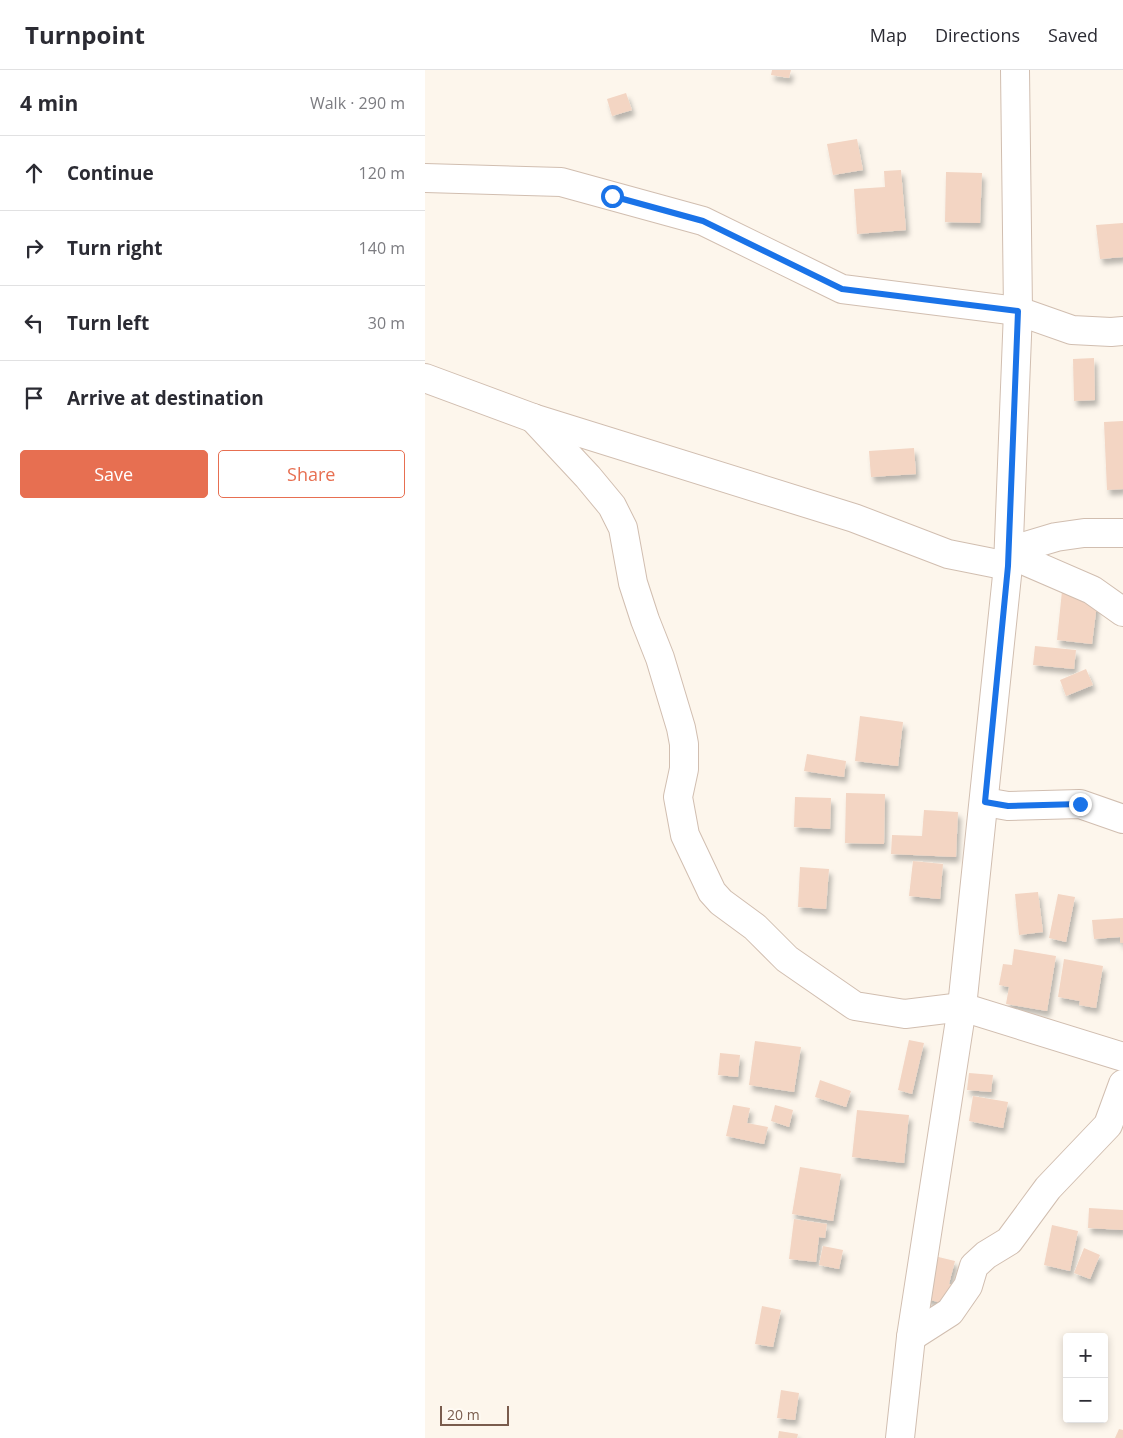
<!DOCTYPE html>
<html lang="en">
<head>
<meta charset="utf-8">
<style>
	body { margin:0; font-family:"Open Sans",sans-serif; background:#f2f2f3; color:#2b2b33 }
	.controls { position:absolute; right:15px; bottom:15px; display:grid; overflow:hidden; border-radius:5px; box-shadow:0 2px 8px #0003 }
	.controls button { width:45px; height:45px; display:grid; place-items:center; padding:0; border:0; border-bottom:1px solid #e1e1e2; background:#fff; color:#2b2b33; font:25px sans-serif }
	.scale { position:absolute; left:15px; bottom:12px; width:69px; box-sizing:border-box; padding-left:5px; border:2px solid #7a5c4d; border-top:0; font-size:14px; line-height:18px; white-space:nowrap; color:#7a5c4d; -webkit-text-stroke:4px #fffaf3; paint-order:stroke }
	.stop { position:absolute; width:15px; height:15px; margin:-11px; border:4px solid #1a73e8; border-radius:50%; background:#fff }
	.stop.end { background:#1a73e8; border-color:#fff; box-shadow:0 1px 5px #0008 }
	.list { margin:0; padding:0; list-style:none }
	h2 { display:flex; justify-content:space-between; align-items:center; height:65px; margin:0; padding:0 20px; font-size:21px }
	h2 small { font-size:16px; font-weight:400; color:#7c7c81 }
	.list li { display:grid; grid-template-columns:32px 1fr auto; gap:15px; align-items:center; box-sizing:border-box; height:75px; padding:0 20px; border-top:1px solid #e1e1e2 }
	.list b { display:block; font-size:19px; white-space:nowrap }
	.list em { font-size:16px; font-style:normal; color:#7c7c81 }
	.actions { display:flex; gap:10px; padding:15px 20px }
	.actions a { flex:1; padding:11px 0; border:1px solid #e76f51; border-radius:5px; text-align:center; font-size:18px; color:#e76f51 }
	.actions .main { background:#e76f51; color:#fff }
	.icon { flex:none; width:28px; height:28px; fill:none; stroke:currentColor; stroke-width:2; stroke-linecap:round; stroke-linejoin:round }
	.map { position:relative; flex:none; width:698px; height:1368px; overflow:hidden }
	header { display:flex; align-items:center; gap:30px; box-sizing:border-box; height:70px; padding:0 25px; background:#fff; border-bottom:1px solid #e1e1e2 }
	header strong { font-size:24px }
	nav { display:flex; gap:28px; margin-inline-start:auto; font-size:18px }
	main { display:flex }
	aside { flex:1; background:#fff }
	.map>svg:first-child { display:block }
	.building { fill:#f3d5c3; filter:url(#shadow) }
	.lines { fill:none; stroke-linecap:round; stroke-linejoin:round }
	.minor-casing { stroke:#d1beb0; stroke-width:30 }
	.minor { stroke:#fff; stroke-width:28 }
	.route { stroke:#1a73e8; stroke-width:6 }
</style>
</head>
<body>
<header>
<strong>Turnpoint</strong>
<nav><a>Map</a><a>Directions</a><a>Saved</a></nav>
</header>
<main>
<aside>
<h2>4 min<small>Walk · 290 m</small></h2>
<ul class="list">
<li><svg class="icon" aria-label="ahead" viewBox="0 0 24 24"><path d="M12 20V5M6 11l6-6 6 6"/></svg><div><b>Continue</b></div><em>120 m</em></li>
<li><svg class="icon" aria-label="right" viewBox="0 0 24 24"><path d="M7 20v-9h11M14 6l5 5-5 5"/></svg><div><b>Turn right</b></div><em>140 m</em></li>
<li><svg class="icon" aria-label="left" viewBox="0 0 24 24"><path d="M17 20v-9H6M10 6l-5 5 5 5"/></svg><div><b>Turn left</b></div><em>30 m</em></li>
<li><svg class="icon" aria-label="arrive" viewBox="0 0 24 24"><path d="M6 21V4h12l-3 4 3 4H6"/></svg><div><b>Arrive at destination</b></div></li>
</ul>
<div class="actions"><a class="main">Save</a><a>Share</a></div>
</aside>
<div class="map">
<svg width="698" height="1368" viewBox="0 0 698 1368">
	<defs>
		<filter id="shadow"><feDropShadow dx="3" dy="5.5" stdDeviation="2.5" flood-color="#0004"/></filter>
	</defs>
	<rect width="100%" height="100%" fill="#fdf6ec"/>
	<g class="building">
		<path d="M347 0H366L364 8 346 5Z"/>
		<path d="M201 23 207 40 187 46 182 29Z"/>
		<path d="M432 69 438 100 408 105 402 74Z"/>
		<path d="M476 100 481 160 432 164 429 119 460 117 459 101Z"/>
		<path d="M521 102 557 103 555 153 520 152Z"/>
		<path d="M698 153V187L675 189 671 155Z"/>
		<path d="M669 288 670 330 649 331 648 289Z"/>
		<path d="M698 351V419L682 420 679 352Z"/>
		<path d="M489 378 491 404 446 407 444 381Z"/>
		<path d="M637 521 673 526 667 574 632 570Z"/>
		<path d="M610 576 651 580 649 599 608 595Z"/>
		<path d="M661 599 668 615 641 626 635 610Z"/>
		<path d="M435 646 478 652 473 696 430 691Z"/>
		<path d="M382 684 421 691 419 707 379 701Z"/>
		<path d="M421 723 460 724 459 774 420 773Z"/>
		<path d="M370 727 406 728 405 759 369 757Z"/>
		<path d="M499 740 533 742 531 787 466 784 467 765 497 766Z"/>
		<path d="M488 791 518 794 515 829 484 826Z"/>
		<path d="M375 797 404 799 401 839 373 837Z"/>
		<path d="M613 822 618 862 594 865 590 824Z"/>
		<path d="M633 824 650 827 641 872 624 868Z"/>
		<path d="M698 848V873H695V867L669 869 667 850Z"/>
		<path d="M589 879 631 886 622 941 581 934 584 917 574 915 578 894 587 895Z"/>
		<path d="M639 889 678 896 671 938 654 935 655 931 633 927Z"/>
		<path d="M484 970 499 973 487 1024 473 1020Z"/>
		<path d="M330 971 376 977 369 1022 324 1015Z"/>
		<path d="M295 983 315 985 313 1007 293 1005Z"/>
		<path d="M544 1003 568 1005 566 1022 542 1020Z"/>
		<path d="M395 1010 426 1021 421 1037 390 1027Z"/>
		<path d="M548 1026 583 1032 578 1058 544 1051Z"/>
		<path d="M308 1035 325 1038 322 1053 343 1057 339 1074 301 1066Z"/>
		<path d="M350 1035 368 1040 364 1057 346 1051Z"/>
		<path d="M432 1040 484 1045 479 1093 427 1087Z"/>
		<path d="M375 1097 416 1104 408 1151 367 1144Z"/>
		<path d="M664 1138 698 1140V1160L663 1158Z"/>
		<path d="M369 1149 402 1154 400 1168 394 1167 391 1192 364 1189Z"/>
		<path d="M627 1155 653 1161 645 1201 619 1195Z"/>
		<path d="M398 1176 418 1180 414 1199 394 1195Z"/>
		<path d="M659 1178 675 1185 665 1209 649 1203Z"/>
		<path d="M505 1185 530 1191 524 1214 532 1216 527 1236 495 1227Z"/>
		<path d="M337 1236 356 1240 348 1277 330 1274Z"/>
		<path d="M356 1320 374 1323 370 1350 352 1348Z"/>
		<path d="M694 1359 698 1360V1368H690Z"/>
		<path d="M354 1361 373 1364 372 1368H353Z"/>
	</g>
	<g class="lines">
		<g class="minor-casing">
			<g id="minor">
				<path d="M0 108 136 112 278 151 417 219 593 241 647 260 686 262 698 261"/>
				<path d="M0 308 108 348 429 448 523 484 583 496"/>
				<path d="M108 348 163 407 187 436 198 458 208 513 220 550 235 588 256 658 259 674V699L253 727 260 765 287 822 296 832 330 857 362 889 430 936 480 944 537 937 698 987"/>
				<path d="M584 481 631 467 659 463H698"/>
				<path d="M584 484 667 520 698 542"/>
				<path d="M560 732 583 736 655 734 698 749"/>
				<path d="M486 1267 525 1242 543 1216 549 1196 561 1185 584 1171 623 1118 683 1055 698 1014"/>
				<path d="M475 1368 486 1267 537 937 583 496 593 241 590 0"/>
			</g>
		</g>
		<use href="#minor" class="minor"/>
	</g>
	<g class="lines">
		<path class="route" d="M187 126 278 151 417 219 593 241 583 496 560 732 583 736 655 734"/>
	</g>
</svg>
<div class="controls">
<button>+</button>
<button>−</button>
</div>
<div class="scale">20 m</div>
<div class="stop" style="left:187px;top:126px"></div>
<div class="stop end" style="left:655px;top:734px"></div>
</div>
</main>
</body>
</html>
